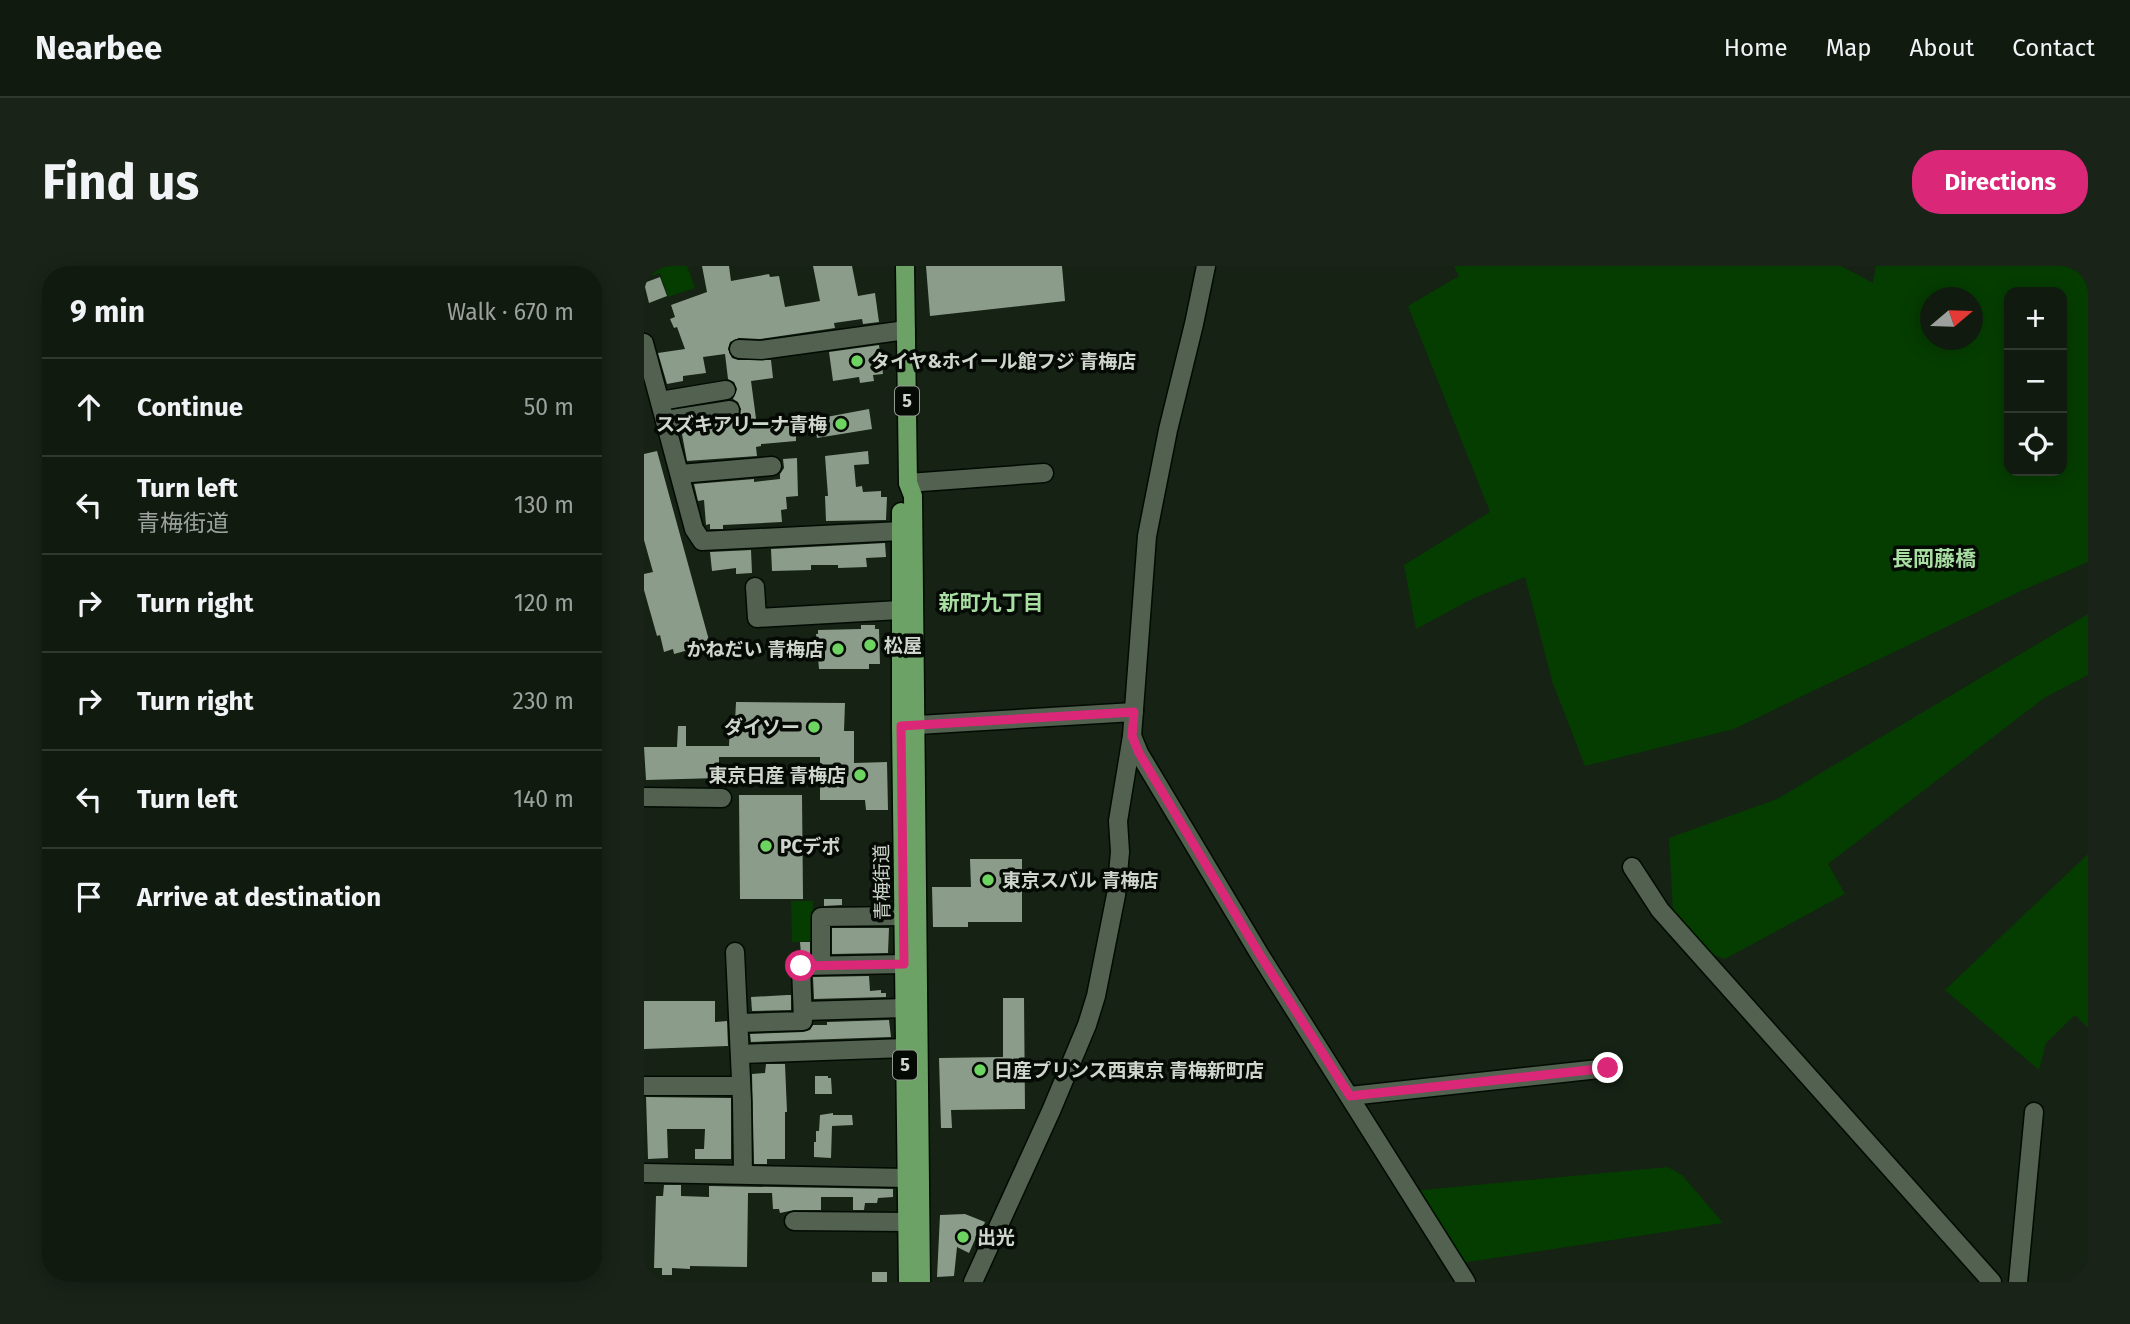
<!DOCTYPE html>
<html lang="en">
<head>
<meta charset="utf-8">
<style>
	body { margin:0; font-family:"Fira Sans","Noto Sans JP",sans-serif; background:#192318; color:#f1f3f6 }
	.controls { position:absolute; right:21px; top:21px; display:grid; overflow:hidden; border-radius:14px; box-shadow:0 4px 18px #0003 }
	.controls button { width:63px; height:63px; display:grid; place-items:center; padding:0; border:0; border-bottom:2px solid #30382f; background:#101a0f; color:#f1f3f6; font:35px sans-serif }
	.compass { position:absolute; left:1276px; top:21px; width:63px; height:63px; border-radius:50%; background:#101a0f; box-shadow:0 4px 18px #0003; rotate:71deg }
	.stop { position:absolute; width:21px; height:21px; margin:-16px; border:5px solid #db2777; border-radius:50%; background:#fff }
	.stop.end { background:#db2777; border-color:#fff; box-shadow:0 2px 7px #0008 }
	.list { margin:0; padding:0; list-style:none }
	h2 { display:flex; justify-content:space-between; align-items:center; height:91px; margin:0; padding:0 28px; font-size:30px }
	h2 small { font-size:23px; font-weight:400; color:#9ca19e }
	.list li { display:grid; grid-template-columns:46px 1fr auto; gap:21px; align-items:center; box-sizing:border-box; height:98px; padding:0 28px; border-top:2px solid #30382f }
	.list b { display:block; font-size:26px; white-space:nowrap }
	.list p { margin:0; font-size:23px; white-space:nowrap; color:#9ca19e }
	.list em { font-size:23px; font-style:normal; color:#9ca19e }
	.icon { flex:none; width:38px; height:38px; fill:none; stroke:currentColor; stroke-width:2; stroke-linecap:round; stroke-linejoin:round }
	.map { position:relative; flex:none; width:1444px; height:1016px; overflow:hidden; border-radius:28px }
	header { display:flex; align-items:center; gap:42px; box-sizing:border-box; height:98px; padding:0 35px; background:#101a0f; border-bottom:2px solid #30382f }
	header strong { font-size:33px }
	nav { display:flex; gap:38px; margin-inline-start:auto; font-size:24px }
	.intro { display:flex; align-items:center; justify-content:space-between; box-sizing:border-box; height:168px; padding:0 42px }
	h1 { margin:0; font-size:49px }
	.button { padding:18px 32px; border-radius:28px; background:#db2777; color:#fff; font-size:24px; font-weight:700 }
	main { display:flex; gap:42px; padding:0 42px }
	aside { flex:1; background:#101a0f; border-radius:28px; box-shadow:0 4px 18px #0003 }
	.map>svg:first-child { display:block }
	.green { fill:#053d00; fill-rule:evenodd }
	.building { fill:#8c9c8a }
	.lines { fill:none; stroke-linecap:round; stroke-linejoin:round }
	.minor-casing { stroke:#020b02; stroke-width:21 }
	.major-casing { stroke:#020b02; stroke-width:21 }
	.minor { stroke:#526150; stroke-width:18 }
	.major { stroke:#6da266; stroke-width:18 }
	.route { stroke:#db2777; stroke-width:9 }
	.poi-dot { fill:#6dd361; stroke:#050a05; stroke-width:2.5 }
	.labels { text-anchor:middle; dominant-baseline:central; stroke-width:7; stroke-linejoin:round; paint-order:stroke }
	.shield { fill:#050a05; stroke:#929a91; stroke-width:2 }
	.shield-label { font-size:18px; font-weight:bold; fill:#cfd7cd }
	.poi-label { font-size:19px; font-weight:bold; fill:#cfd7cd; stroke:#050a05; text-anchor:start }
	.street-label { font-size:19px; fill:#cfd7cd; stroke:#050a05 }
	.neighbourhood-label { font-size:21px; font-weight:bold; fill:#a8dea1; stroke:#050a05 }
</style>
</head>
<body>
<header>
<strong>Nearbee</strong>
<nav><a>Home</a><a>Map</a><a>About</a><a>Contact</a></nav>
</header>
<div class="intro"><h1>Find us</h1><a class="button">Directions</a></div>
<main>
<aside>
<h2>9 min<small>Walk · 670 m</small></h2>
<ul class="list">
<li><svg class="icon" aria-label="ahead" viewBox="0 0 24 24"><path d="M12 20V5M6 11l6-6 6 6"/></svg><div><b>Continue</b></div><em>50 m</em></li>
<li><svg class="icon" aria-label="left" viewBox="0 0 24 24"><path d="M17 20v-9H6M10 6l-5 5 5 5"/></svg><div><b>Turn left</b><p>青梅街道</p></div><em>130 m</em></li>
<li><svg class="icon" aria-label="right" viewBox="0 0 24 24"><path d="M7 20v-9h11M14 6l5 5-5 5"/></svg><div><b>Turn right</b></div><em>120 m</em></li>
<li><svg class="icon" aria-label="right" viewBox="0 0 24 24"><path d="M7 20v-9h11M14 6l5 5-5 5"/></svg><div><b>Turn right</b></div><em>230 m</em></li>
<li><svg class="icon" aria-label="left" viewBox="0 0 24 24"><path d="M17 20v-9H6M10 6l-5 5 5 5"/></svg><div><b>Turn left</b></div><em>140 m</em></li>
<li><svg class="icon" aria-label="arrive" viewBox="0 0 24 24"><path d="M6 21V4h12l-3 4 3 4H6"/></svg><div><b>Arrive at destination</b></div></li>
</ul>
</aside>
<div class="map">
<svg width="1444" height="1016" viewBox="0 0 1444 1016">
	<rect width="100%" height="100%" fill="#152214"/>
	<g class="green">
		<path d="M0 0H43L51 22 24 31 16 7 0 12Z"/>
		<path d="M810 0H1197L1229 17 1232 0H1444V296L1377 325 1090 463 941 500 909 418 881 311 830 332 772 363 760 299 846 246 764 40 815 10ZM1365 26H1418V205H1365ZM1286 32H1328V74H1286Z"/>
		<path d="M1444 348V409L1400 432 1184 598 1201 628 1081 693 1054 684 1029 648 1025 572 1133 533Z"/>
		<path d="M1444 588V762L1431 749 1402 777 1395 804 1301 724Z"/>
		<path d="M147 635H169L170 675 148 676Z"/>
		<path d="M1024 901 1038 909 1079 957 811 998 768 925Z"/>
	</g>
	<g class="building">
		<path d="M58 0H85L87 15 125 8 126 11 135 10 141 41 176 35 169 0H208L214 30 231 27 235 56 219 58 218 53 190 57 191 62 116 73 95 72 86 76 84 83 88 92 94 94H127L129 112 107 115 113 160 161 155 225 143 228 163 173 172 172 166 152 169V175L117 178V180L112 181 113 190 43 195 37 163 88 155 96 149 97 143 94 136 89 133 93 123 90 116 84 113 81 88 59 91 62 107 39 110V115L23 118 14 87 41 83 33 61 30 62 26 53 31 51 27 39 63 26Z"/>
		<path d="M282 0H418L421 35 286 50Z"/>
		<path d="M16 11 23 30 5 37 0 17Z"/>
		<path d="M235 79 239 108 229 109 230 115 216 117 215 111 189 115 185 86Z"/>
		<path d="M13 185 66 378 30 388 29 383 20 386 16 369 13 370 0 324V308L9 306 0 274V188Z"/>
		<path d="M224 185 225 198 210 199 212 221 218 220 219 226 237 225V231H243L242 254 182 255 181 230H184L181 190Z"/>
		<path d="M153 192 154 230 142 231 143 243 137 244 138 256 79 259V263H66V258L62 259 60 234 54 235 50 218 110 213V216L136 213V208L140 202 139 193Z"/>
		<path d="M241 277 242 291 222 292 223 301 194 302V299H167V304L128 305 127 283Z"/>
		<path d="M107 284 108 307 92 308V302L68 305 66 286Z"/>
		<path d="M217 359H231V363H235L236 398H225V403H175L172 368H174V364L217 363Z"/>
		<path d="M92 436 201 437 200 465H210V497L243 496 244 544H222L221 534H176V491H75V512L2 514 0 481H33L34 460H42V480H85L86 455 91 456Z"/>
		<path d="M95 529H158L159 633H96Z"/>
		<path d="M326 593H378V656H324V661H289L288 621H327Z"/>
		<path d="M180 633H198V639L180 640Z"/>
		<path d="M188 662H245L244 687 188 688Z"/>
		<path d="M156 676H166V688H157Z"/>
		<path d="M225 710 226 725 237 724V727H242V731L170 733 169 711Z"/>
		<path d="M143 729H147V744L108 745 107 731Z"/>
		<path d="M359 732H380L381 843 307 844 308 862H297L295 792 359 791Z"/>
		<path d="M0 735H71V756L83 755 84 780 0 783Z"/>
		<path d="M245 754 247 771 107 776 106 768 159 766 166 764 169 759H183V756Z"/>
		<path d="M122 798H141L143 846H141V893H123V898H110L108 808 121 807Z"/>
		<path d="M171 810H184V812H187L188 828H171Z"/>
		<path d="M2 831 87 832V893H51V883H60L61 863H23L24 892 4 893Z"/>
		<path d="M189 847V849H208L209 859 188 860 187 892 170 891V876H172V865H175L176 849Z"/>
		<path d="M20 919H37V930L65 931V920L249 923V931L234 932 233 937H221L220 944H209V931H177V944H150L136 947 135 943H129L128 927H104L103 1001 46 1000V1003L28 1002V1009H18V1002H10L12 930H19Z"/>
		<path d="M321 948 341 956 336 970 333 969 325 987 313 981 310 1010 293 1011 296 949Z"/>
		<rect x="228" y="1006" width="15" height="10"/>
	</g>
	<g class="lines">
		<g class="minor-casing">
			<g id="minor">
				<path d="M0 77 50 263 58 275 257 265"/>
				<path d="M95 83 117 84 262 64"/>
				<path d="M16 135 82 124"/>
				<path d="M22 154 86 144"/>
				<path d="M36 208 128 200"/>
				<path d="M264 217 400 207"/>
				<path d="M111 321 113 352 256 344"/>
				<path d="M257 460 490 446"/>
				<path d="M488 470 495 487 616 689 822 1016"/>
				<path d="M0 531 78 532"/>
				<path d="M988 601 1016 644 1348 1016"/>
				<path d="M91 686 98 835 99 908"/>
				<path d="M177 699V651L260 650"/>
				<path d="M159 745 261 742"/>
				<path d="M95 757 159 755 157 700 260 698"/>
				<path d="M96 788 261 782"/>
				<path d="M0 820H97"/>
				<path d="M706 830 964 802"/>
				<path d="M0 907 262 912"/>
				<path d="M150 955 262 956"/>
				<path d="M329 1016 407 845 443 759 452 730 472 629 476 586 474 555 488 470 503 270 524 164 550 58 562 0"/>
				<path d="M1374 1016 1390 846"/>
			</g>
		</g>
		<g class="major-casing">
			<g id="major">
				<path d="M261 0 264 217 269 230 277 1016"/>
				<path d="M257 246V460L264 1016"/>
			</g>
		</g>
		<use href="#minor" class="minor"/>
		<use href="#major" class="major"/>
	</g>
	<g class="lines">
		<path class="route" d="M157 700 260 698 257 460 490 446 488 470 495 487 616 689 706 830 964 802"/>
	</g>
	<g class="poi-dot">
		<circle cx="213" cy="95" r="7"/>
		<circle cx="197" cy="158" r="7"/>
		<circle cx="226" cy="379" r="7"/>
		<circle cx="194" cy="383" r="7"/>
		<circle cx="170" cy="461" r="7"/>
		<circle cx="216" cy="509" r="7"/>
		<circle cx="122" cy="580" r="7"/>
		<circle cx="344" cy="614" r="7"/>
		<circle cx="336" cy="804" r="7"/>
		<circle cx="319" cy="971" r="7"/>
	</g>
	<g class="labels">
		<g class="shield">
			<rect x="251" y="120.5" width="24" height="29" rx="5"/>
			<rect x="249" y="784.5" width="24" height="29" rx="5"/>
		</g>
		<g class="shield-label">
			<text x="263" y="135">5</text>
			<text x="261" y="799">5</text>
		</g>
		<g class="poi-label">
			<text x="227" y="95">タイヤ&amp;ホイール館フジ 青梅店</text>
			<text x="183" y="158" text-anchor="end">スズキアリーナ青梅</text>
			<text x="240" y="379">松屋</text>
			<text x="180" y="383" text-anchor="end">かねだい 青梅店</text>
			<text x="156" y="461" text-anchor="end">ダイソー</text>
			<text x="202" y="509" text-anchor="end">東京日産 青梅店</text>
			<text x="136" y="580">PCデポ</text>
			<text x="358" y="614">東京スバル 青梅店</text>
			<text x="350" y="804">日産プリンス西東京 青梅新町店</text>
			<text x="333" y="971">出光</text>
		</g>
		<g class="street-label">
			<text transform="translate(238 616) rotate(-91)">青梅街道</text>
		</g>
		<g class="neighbourhood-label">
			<text x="1290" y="293">長岡藤橋</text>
			<text x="347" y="337">新町九丁目</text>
		</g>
	</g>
</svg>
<div class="controls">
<button>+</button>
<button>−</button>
<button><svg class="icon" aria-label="locate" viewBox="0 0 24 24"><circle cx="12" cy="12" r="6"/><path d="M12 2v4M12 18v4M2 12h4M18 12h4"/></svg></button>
</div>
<svg class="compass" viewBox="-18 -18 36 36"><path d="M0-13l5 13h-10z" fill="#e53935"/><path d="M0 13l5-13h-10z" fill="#9ca19e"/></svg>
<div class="stop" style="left:157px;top:700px"></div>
<div class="stop end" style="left:964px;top:802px"></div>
</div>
</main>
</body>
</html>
